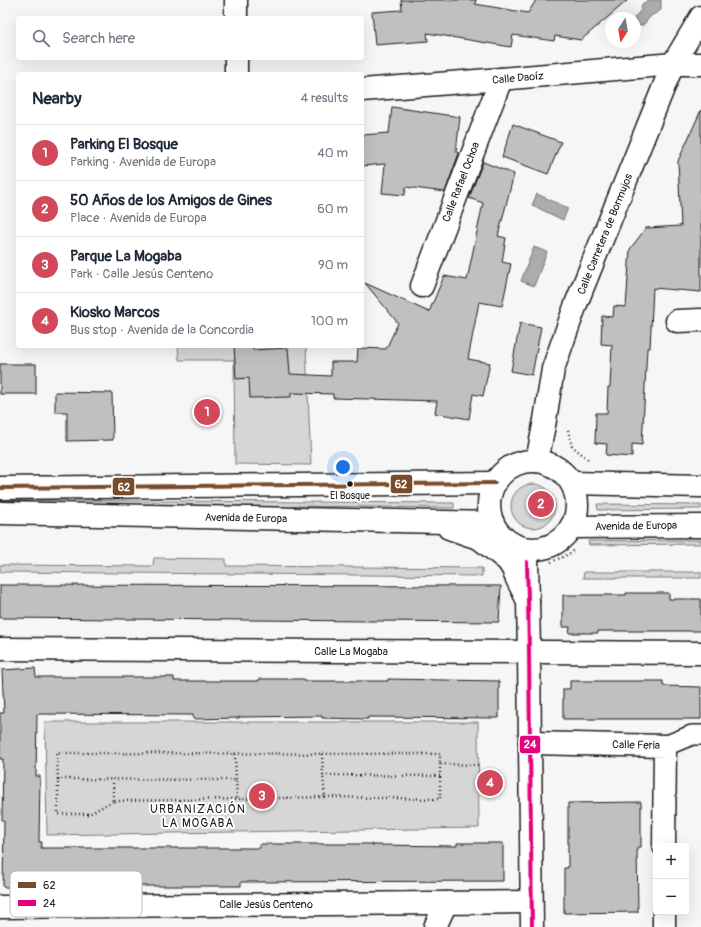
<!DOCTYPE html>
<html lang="en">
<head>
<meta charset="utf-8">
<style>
	body { margin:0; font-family:Pangolin,sans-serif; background:#f6f6f7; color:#1f2937 }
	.controls { position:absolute; right:12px; bottom:12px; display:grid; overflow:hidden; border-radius:4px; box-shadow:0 4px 16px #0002 }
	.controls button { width:36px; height:36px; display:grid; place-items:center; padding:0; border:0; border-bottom:1px solid #e0e1e3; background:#fff; color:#1f2937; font:20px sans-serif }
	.compass { position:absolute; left:605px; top:12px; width:36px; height:36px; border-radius:50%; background:#fff; box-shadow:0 4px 16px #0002; rotate:191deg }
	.you { position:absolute; left:343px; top:467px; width:14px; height:14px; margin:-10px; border:3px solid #fff; border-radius:50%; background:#1a73e8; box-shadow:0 0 0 6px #1a73e833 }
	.badge { display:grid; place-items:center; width:26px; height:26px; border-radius:50%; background:#d1495b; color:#fff; font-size:13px; font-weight:700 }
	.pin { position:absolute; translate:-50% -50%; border:2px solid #fff; box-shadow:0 1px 4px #0006 }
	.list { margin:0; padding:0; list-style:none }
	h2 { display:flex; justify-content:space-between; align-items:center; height:52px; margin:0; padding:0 16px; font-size:17px }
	h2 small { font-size:13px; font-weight:400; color:#747a83 }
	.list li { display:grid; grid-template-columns:26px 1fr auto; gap:12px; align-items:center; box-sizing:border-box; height:56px; padding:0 16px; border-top:1px solid #e0e1e3 }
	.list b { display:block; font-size:15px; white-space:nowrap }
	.list p { margin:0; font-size:13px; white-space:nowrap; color:#747a83 }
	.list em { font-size:13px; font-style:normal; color:#747a83 }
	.icon { flex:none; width:22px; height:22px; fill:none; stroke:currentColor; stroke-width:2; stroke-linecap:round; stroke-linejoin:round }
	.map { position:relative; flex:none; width:701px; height:927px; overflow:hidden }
	.search { position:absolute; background:#fff; box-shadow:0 4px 16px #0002; left:16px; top:16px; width:348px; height:44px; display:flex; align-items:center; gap:10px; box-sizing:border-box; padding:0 14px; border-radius:4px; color:#747a83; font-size:15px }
	.panel { position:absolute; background:#fff; box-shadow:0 4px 16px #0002; left:16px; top:72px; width:348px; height:276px; border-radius:4px }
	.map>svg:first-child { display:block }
	.green { fill:#d6d6d6; stroke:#797979 }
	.water { fill:#acacac; stroke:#727272 }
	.building { fill:#c0c0c0; stroke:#1c1c1c }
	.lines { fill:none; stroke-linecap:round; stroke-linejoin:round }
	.pedestrian-casing { stroke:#1c1c1c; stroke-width:22 }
	.minor-casing { stroke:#1c1c1c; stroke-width:25 }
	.secondary-casing { stroke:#1c1c1c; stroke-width:25 }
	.path { stroke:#1c1c1c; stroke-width:2.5; stroke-dasharray:1 3; stroke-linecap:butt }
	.pedestrian { stroke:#fff; stroke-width:19 }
	.minor { stroke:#fff; stroke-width:22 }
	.secondary { stroke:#fff; stroke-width:22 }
	.bus-1-casing { stroke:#fff; stroke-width:7 }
	.bus-2-casing { stroke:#fff; stroke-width:7 }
	.bus-1 { stroke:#7a4b2a; stroke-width:4 }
	.bus-2 { stroke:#e5007d; stroke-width:4 }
	.bus-dot { fill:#1c1c1c; stroke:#fff; stroke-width:1.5 }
	.labels { text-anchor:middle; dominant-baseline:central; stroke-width:4; stroke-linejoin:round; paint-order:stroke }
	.bus-label { font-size:10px; fill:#1c1c1c; stroke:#fff }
	.street-label { font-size:11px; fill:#1c1c1c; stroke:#fff }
	.neighbourhood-label { font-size:12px; letter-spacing:1px; fill:#1c1c1c; stroke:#fff }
	.key { fill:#fff; stroke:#bbb; stroke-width:1 }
	.key-label { font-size:11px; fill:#1c1c1c }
	.line-badge { stroke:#fff; stroke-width:1.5 }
	.badge-label { font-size:11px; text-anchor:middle; font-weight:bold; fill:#fff }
</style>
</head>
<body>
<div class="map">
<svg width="701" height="927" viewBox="0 0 701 927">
	<rect width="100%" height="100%" fill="#f6f6f6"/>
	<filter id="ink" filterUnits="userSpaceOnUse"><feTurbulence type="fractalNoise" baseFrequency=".025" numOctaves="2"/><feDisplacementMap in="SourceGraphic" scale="8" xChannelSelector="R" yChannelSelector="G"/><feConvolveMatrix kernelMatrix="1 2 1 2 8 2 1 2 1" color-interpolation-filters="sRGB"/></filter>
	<g filter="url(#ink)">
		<g class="green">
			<path d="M178 346H306L311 465 235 464 234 360H179Z"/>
			<circle cx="533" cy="506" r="22"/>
			<path d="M0 500 454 503V508L298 506 268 511 0 505Z"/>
			<path d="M597 504 701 505V509L598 510Z"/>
			<path d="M701 540V544L589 545 588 541Z"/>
			<path d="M154 558 226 559V566L482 568V576L0 572V565L153 566Z"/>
			<path d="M584 572H701V578H583Z"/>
			<path d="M45 722H478L479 828 47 835Z"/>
		</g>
		<g class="water">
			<path d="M649 0H661V10L651 16 643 25 636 26 635 24V18H634L641 10 642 4Z"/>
			<path d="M537 194 568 208 563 220 532 205Z"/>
			<path d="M534 247 547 252 534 286 521 281Z"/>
		</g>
		<g class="building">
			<path d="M401 0H476L475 4 528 13 536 0H628L581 40 555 36 554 41 513 35 511 47 427 33 428 41 375 45 372 12 402 10Z"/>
			<path d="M392 107 460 117 456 152 459 153 445 192 406 187 405 195 382 193 385 164 362 166V135L389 133Z"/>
			<path d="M701 110V292L653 288 650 348H647L642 445 632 444V457L606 455 607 444 595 443 596 413H607L608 387H610L612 345 601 344 602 316 613 317 614 306 626 307 630 249 646 228 681 226 678 161Z"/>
			<path d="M513 124 561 142 548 174 502 157Z"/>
			<path d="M483 162 514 174 498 236 506 238 502 262 511 264 502 306 479 302 468 359 490 363 483 396 473 394 469 419 435 413 437 401 333 398V394L291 393V397L250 398 249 378 236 379 234 346H252L253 350 288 348 290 374 331 376V362H357L358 348 386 349 398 323 365 283 429 312 444 276 467 280 483 203 469 198Z"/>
			<path d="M520 323 541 327 532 375 511 371Z"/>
			<rect x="0" y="364" width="36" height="30"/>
			<path d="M55 392 112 393 113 440 67 441V412H55Z"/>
			<path d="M0 585 501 586 499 622 0 618Z"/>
			<path d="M626 593H669V599H701V631H598V633H569L570 627H563V595H626Z"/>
			<path d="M35 668 36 677H174V681H259V679H304V681H388V679L499 681V718L368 717V719L322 718V716L239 717V718L193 719V715L37 714 36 776H40L39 842H42L41 848H260V844H372V845L457 846V843H503V881L241 882V886H40V888L3 887 4 820H2L3 759H0V713H4L2 670Z"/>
			<path d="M570 681H663V686L701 687V719H563V689H570Z"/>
			<path d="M641 802V847H637L638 912 564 913V868H568V803Z"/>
		</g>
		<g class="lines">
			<g class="pedestrian-casing">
				<path id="pedestrian" d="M665 746 692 735H701"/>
			</g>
			<g class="minor-casing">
				<g id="minor">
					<path d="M236 18V0"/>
					<path d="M236 74V58"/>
					<path d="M362 90 501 79 673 64H701"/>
					<path d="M422 286 501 79"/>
					<path d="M677 321 701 320"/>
					<path d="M537 461 545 420 553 369 576 304 673 64 701 17"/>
					<path d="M529 549 527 562 528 601 529 652 532 927"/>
					<path d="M0 649 701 653"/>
					<path d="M530 743 665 746 664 846"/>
					<path d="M0 907 531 902"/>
					<path d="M435 927 446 903"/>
					<path d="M664 927V912"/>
				</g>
			</g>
			<g class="secondary-casing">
				<g id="secondary">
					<circle cx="533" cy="505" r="44"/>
					<path d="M572 483 701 486"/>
					<path d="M0 488 495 483"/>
					<path d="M0 513 493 523"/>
					<path d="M571 527 701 526"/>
					<path d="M449 528 466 534 479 538 508 561 513 569 516 577 528 601"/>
				</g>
			</g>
			<g class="path">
				<path d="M568 430 572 446 589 460"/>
				<path d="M551 562 567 555 573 551"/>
				<path d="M235 754 236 780"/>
				<path d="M322 754 323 775"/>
				<path d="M440 764V776L323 775 325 797 237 799 236 780 58 779 57 753 440 754V764L478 765"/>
				<path d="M58 779V814H89L113 801"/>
				<path d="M113 779V801L237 799"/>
				<path d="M325 797 440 799V776"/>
			</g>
			<use href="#pedestrian" class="pedestrian"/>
			<use href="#minor" class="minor"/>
			<use href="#secondary" class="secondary"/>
			<g class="bus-1-casing">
				<path id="bus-1" d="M0 488 495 483"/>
			</g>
			<g class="bus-2-casing">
				<path id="bus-2" d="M527 562 528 601 529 652 532 927"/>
			</g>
			<use href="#bus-1" class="bus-1"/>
			<use href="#bus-2" class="bus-2"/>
		</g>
	</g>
	<circle class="bus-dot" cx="350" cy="484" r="3.5"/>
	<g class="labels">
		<g class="bus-label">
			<text x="350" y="496">El Bosque</text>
		</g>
		<g class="street-label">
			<text transform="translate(518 78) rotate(-5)">Calle Daoíz</text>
			<text transform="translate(461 182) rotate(-69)">Calle Rafael Ochoa</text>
			<text transform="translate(605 234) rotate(-68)">Calle Carretera de Bormujos</text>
			<text transform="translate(246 518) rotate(1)">Avenida de Europa</text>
			<text transform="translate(636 526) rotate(-1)">Avenida de Europa</text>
			<text x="351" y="651">Calle La Mogaba</text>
			<text transform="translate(636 745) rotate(1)">Calle Feria</text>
			<text x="266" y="904">Calle Jesús Centeno</text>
		</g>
		<g class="neighbourhood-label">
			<text x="198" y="809">URBANIZACIÓN<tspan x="198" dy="14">LA MOGABA</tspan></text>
		</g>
	</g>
	<rect x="10" y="871" width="132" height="46" rx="6" class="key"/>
	<rect x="18" y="882" width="18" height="6" fill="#7a4b2a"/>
	<rect x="18" y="900" width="18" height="6" fill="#e5007d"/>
	<g class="key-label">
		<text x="43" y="889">62</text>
		<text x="43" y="907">24</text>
	</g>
	<g class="line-badge">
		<rect x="390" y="474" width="23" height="20" rx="4" fill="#7a4b2a"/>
		<rect x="112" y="477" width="23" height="19" rx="4" fill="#7a4b2a"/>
		<rect x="519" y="735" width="22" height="19" rx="4" fill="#e5007d"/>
	</g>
	<g class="badge-label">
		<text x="401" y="488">62</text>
		<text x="124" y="491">62</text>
		<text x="530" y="748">24</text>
	</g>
</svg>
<div class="controls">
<button>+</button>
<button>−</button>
</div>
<svg class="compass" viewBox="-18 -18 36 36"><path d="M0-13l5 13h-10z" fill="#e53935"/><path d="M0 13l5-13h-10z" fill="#747a83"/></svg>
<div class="you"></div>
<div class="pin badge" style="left:207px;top:412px">1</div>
<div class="pin badge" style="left:541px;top:504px">2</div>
<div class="pin badge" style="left:262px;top:796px">3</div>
<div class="pin badge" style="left:490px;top:783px">4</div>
<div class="search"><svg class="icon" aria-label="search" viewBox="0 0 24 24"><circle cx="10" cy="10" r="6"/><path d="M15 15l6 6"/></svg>Search here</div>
<section class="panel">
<h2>Nearby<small>4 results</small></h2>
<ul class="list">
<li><span class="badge">1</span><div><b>Parking El Bosque</b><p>Parking · Avenida de Europa</p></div><em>40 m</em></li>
<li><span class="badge">2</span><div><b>50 Años de los Amigos de Gines</b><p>Place · Avenida de Europa</p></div><em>60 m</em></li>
<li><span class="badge">3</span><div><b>Parque La Mogaba</b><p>Park · Calle Jesús Centeno</p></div><em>90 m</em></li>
<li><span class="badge">4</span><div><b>Kiosko Marcos</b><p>Bus stop · Avenida de la Concordia</p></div><em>100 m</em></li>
</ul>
</section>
</div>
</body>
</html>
